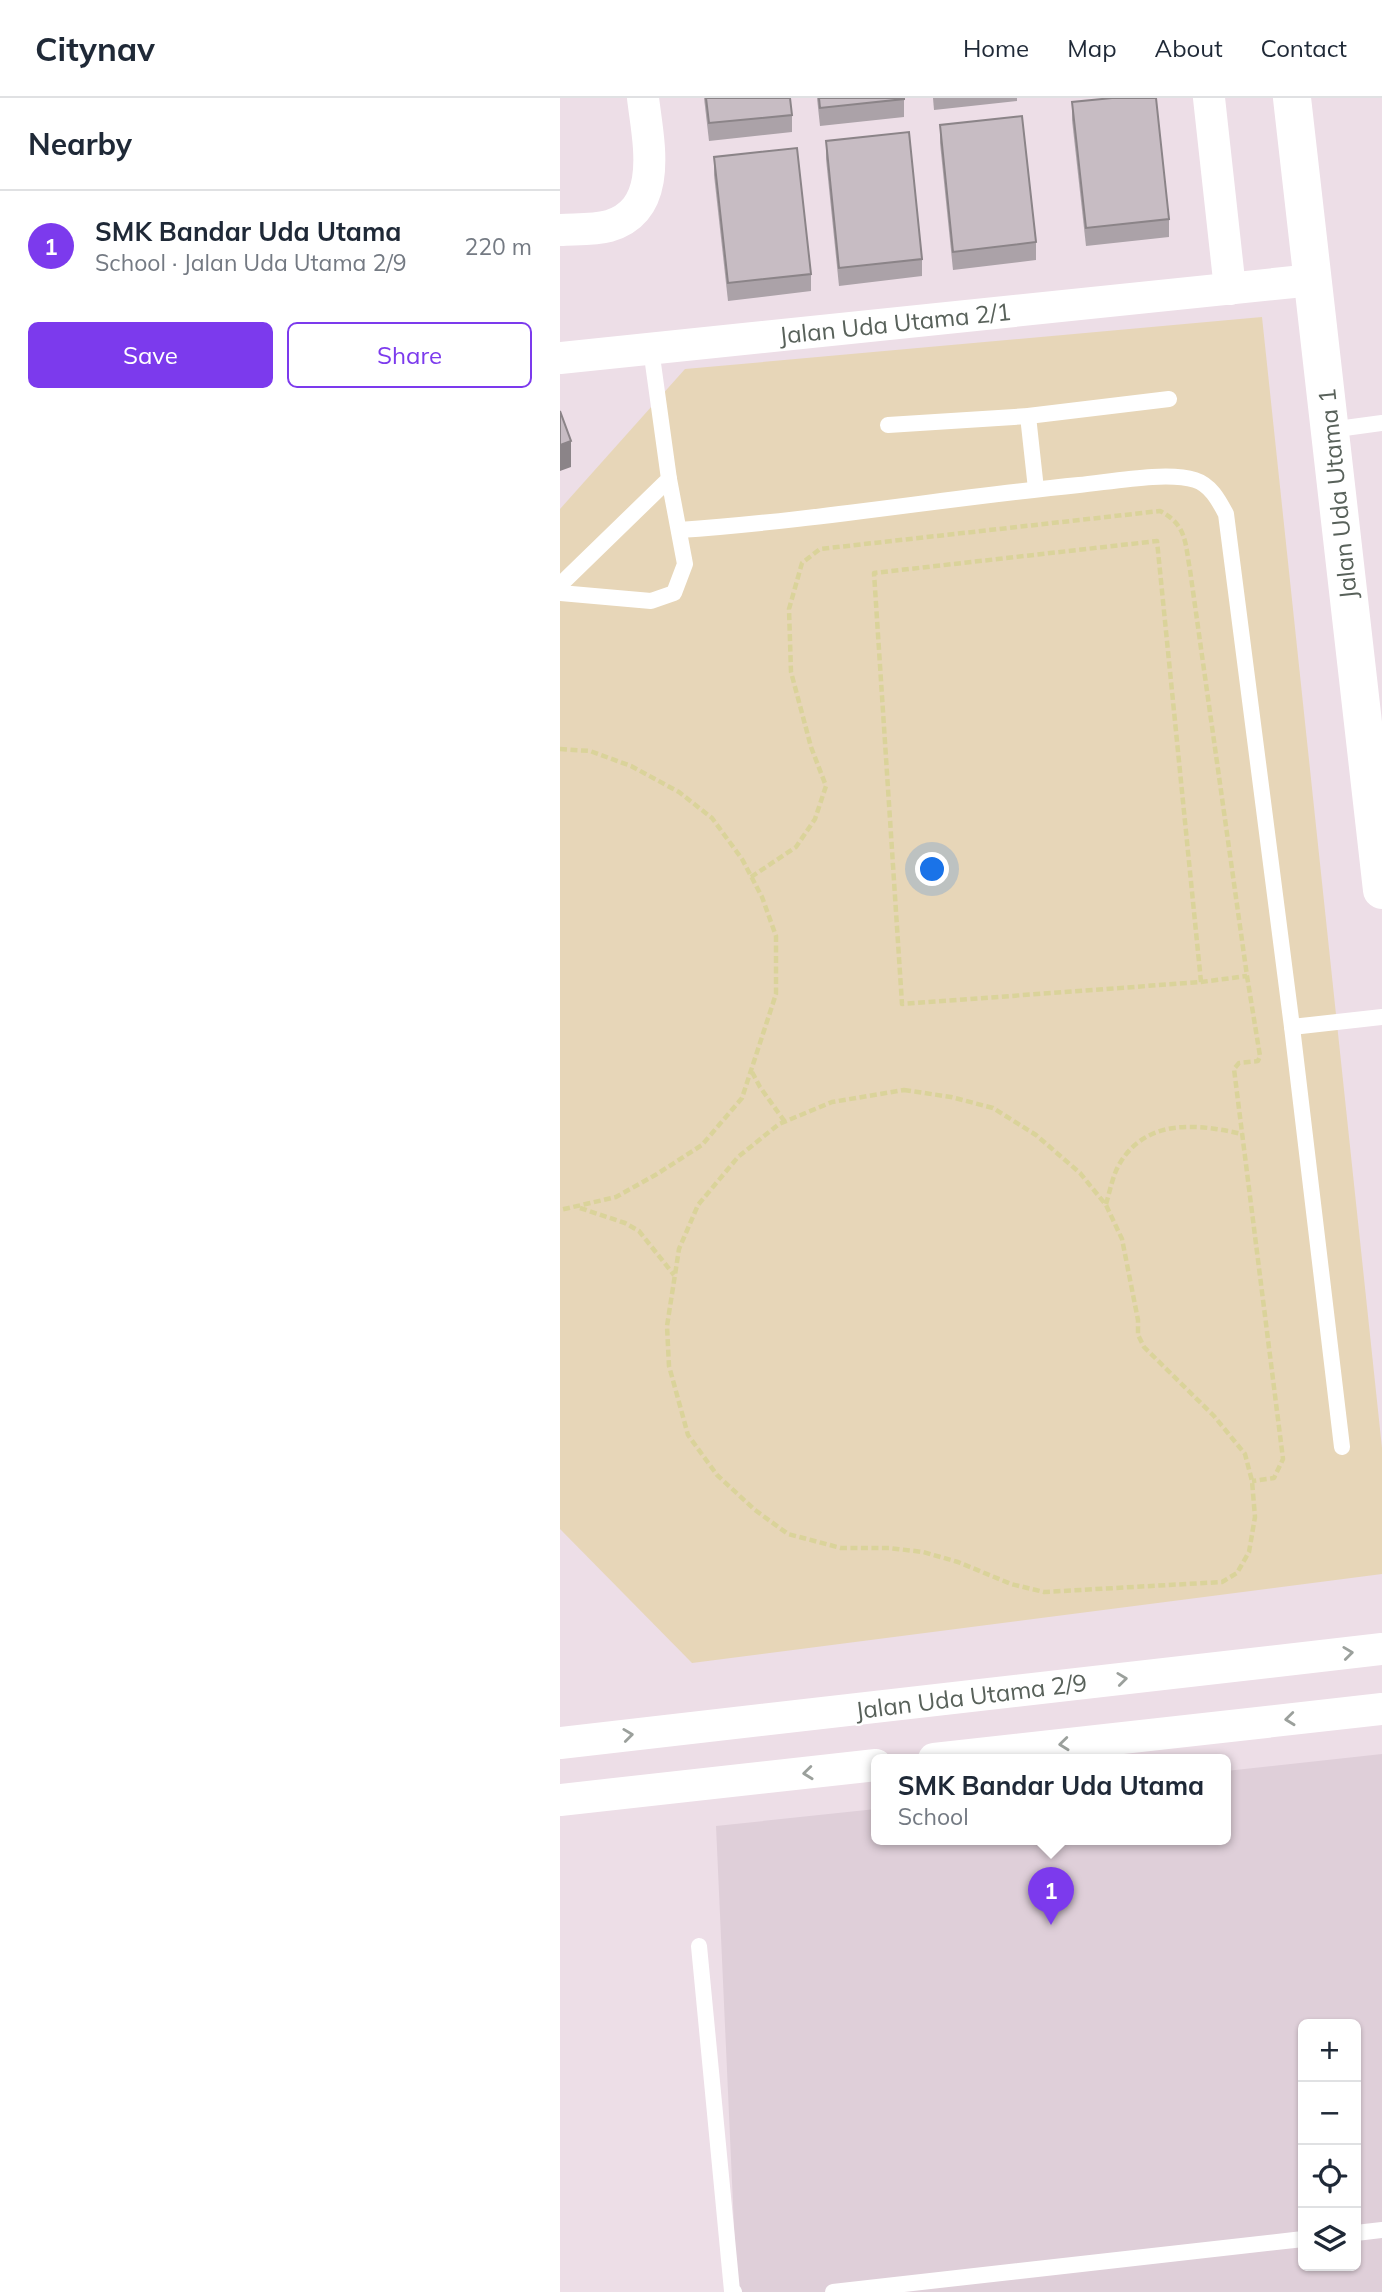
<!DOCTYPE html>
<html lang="en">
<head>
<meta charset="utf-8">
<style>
	body { margin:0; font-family:Mulish,sans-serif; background:#f6f6f7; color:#1f2937 }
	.controls { position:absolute; right:21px; bottom:21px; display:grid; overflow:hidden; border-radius:10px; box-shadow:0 2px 5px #0004 }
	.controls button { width:63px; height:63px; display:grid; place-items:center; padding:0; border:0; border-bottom:2px solid #e0e1e3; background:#fff; color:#1f2937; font:35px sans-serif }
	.you { position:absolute; left:373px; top:772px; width:24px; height:24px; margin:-18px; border:5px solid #fff; border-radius:50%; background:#1a73e8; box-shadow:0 0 0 10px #1a73e833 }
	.badge { display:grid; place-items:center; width:46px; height:46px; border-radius:50%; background:#7c3aed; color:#fff; font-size:23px; font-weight:700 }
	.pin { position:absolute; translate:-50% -58px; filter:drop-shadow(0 2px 4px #0008) }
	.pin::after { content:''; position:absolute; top:37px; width:24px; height:21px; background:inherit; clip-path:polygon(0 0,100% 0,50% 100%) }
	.popup { position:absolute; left:311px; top:1656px; width:360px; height:91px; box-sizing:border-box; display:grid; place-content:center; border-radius:10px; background:#fff; filter:drop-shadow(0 2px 5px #0005); font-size:23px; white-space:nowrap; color:#747a83 }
	.popup b { font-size:26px; color:#1f2937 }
	.popup::after { content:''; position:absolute; left:50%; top:100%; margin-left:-14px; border:14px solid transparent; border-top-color:#fff }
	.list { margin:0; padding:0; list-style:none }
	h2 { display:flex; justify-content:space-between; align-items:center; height:91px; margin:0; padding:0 28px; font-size:30px }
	h2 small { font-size:23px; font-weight:400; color:#747a83 }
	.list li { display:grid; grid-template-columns:46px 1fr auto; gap:21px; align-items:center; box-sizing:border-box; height:112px; padding:0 28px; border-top:2px solid #e0e1e3 }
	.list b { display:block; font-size:26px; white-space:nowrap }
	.list p { margin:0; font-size:23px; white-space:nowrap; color:#747a83 }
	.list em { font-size:23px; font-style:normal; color:#747a83 }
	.actions { display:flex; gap:14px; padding:21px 28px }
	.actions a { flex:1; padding:16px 0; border:2px solid #7c3aed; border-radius:10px; text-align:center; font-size:24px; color:#7c3aed }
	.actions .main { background:#7c3aed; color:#fff }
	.icon { flex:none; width:38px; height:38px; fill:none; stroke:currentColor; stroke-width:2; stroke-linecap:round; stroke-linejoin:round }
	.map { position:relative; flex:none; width:822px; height:2194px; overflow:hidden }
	header { display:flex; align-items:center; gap:42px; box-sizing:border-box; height:98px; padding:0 35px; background:#fff; border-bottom:2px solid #e0e1e3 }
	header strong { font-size:33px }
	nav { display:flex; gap:38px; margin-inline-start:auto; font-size:24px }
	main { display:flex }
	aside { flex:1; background:#fff }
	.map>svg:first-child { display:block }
	.education { fill:#dfcfd9; fill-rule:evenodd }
	.green { fill:#e7d6b8 }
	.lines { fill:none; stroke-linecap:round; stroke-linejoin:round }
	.path { stroke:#dad39a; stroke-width:4.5; stroke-dasharray:7 3.5; stroke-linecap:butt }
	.service { stroke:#fff; stroke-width:16 }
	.minor { stroke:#fff; stroke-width:32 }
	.tertiary { stroke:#fff; stroke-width:38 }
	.wall { fill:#aba2a8 }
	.shaded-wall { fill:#8b8488 }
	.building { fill:#c7bcc3; stroke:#8b8488; stroke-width:2 }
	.oneway { stroke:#9ba09c }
	.labels { text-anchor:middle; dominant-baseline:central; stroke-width:5; stroke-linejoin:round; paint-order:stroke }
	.street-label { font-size:24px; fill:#58615a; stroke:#fff }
</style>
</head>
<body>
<header>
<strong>Citynav</strong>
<nav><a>Home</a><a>Map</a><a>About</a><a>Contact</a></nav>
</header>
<main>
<aside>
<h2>Nearby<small></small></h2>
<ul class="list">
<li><span class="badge">1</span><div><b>SMK Bandar Uda Utama</b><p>School · Jalan Uda Utama 2/9</p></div><em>220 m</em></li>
</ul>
<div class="actions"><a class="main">Save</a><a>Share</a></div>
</aside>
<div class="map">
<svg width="822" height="2194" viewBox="0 0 822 2194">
	<rect width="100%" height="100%" fill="#eddee7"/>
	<path class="education" d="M822 1656V2194H177L156 1728 316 1711V1741H666V1673ZM743 1926H796V2168H743Z"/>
	<path class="green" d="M702 219 822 1350V1476L132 1565 0 1431V411L125 271Z"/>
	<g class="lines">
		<g class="path">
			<path d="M0 651 30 653 71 668 119 694 152 720 182 761 202 799 216 838V896L182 1000 142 1047 97 1076 56 1099 0 1112"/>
			<path d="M191 779 236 749 255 721 266 688 251 649 231 574 229 511 242 465 260 451 600 413C627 427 625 445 630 472L687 878 700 958 698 963 679 965 674 971 723 1361 714 1380 692 1383"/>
			<path d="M641 884 597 443 314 475 342 906 641 884 687 878"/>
			<path d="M192 974 200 989 225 1024"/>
			<path d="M344 992 391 999 433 1010 476 1037 520 1075 546 1107 562 1141 578 1222V1237L584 1249 654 1318 685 1356 692 1383 695 1419 689 1454 677 1475 662 1484 484 1494 451 1486 398 1464 363 1454 329 1450H281L228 1436 195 1412 157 1377 128 1337 109 1268 107 1228 119 1151 138 1107 178 1059 219 1026 272 1004Z"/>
			<path d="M546 1106C550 1093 553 1076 560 1065 587 1020 638 1026 682 1036"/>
			<path d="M20 1110 65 1125 79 1133 114 1177"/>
		</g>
		<g class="service">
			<path d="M468 318 476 391"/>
			<path d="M328 327 468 318 609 301"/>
			<path d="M770 332 822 325"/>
			<path d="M119 432C253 423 386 400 519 387 550 384 607 373 635 382 651 387 659 403 666 416L732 929 782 1349"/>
			<path d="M0 487 109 381 91 251"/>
			<path d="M0 495 91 503 114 495 125 466 109 381"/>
			<path d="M732 929 822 919"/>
			<path d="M139 1848 172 2193 174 2194"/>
			<path d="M796 2135 822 2132"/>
			<path d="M273 2194 743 2141"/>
		</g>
		<g class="minor">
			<path d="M649 0 670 191"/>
			<path d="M0 132C15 131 34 132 49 128 105 111 88 43 83 0"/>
			<path d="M0 260 753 182"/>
			<path d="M0 1645 822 1551"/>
			<path d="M374 1661 822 1611"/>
			<path d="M0 1702 316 1667"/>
		</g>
		<path class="tertiary" d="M732 0 822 792"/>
	</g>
	<g class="wall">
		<path d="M144 0H230L232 17V34L149 43Z"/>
		<path d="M257 0H344V19L260 28Z"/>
		<path d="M373 0H457V3L374 12Z"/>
		<path d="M512 4 609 121V139L526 148 512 22Z"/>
		<path d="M380 27 476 144V162L393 172 380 45Z"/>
		<path d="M266 43 362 161V178L279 188 266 61Z"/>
		<path d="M154 59 251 176V193L168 203 154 77Z"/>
	</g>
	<path class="shaded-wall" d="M11 343V369L0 373V347Z"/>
	<g class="building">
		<path d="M146 0H230L232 17 149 25Z"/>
		<path d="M259 0H344V1L260 10Z"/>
		<path d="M552 0H596L609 121 526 130 512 4Z"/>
		<path d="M462 18 476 144 393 154 380 27Z"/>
		<path d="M349 34 362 161 279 170 266 43Z"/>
		<path d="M237 50 251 176 168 185 154 59Z"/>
		<path d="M0 313 11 343 0 347Z"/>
	</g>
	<defs><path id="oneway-chevron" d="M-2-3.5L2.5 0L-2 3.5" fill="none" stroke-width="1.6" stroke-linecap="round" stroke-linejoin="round" transform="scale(1.75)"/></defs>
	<g class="oneway">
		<use href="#oneway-chevron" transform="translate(788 1555) rotate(-7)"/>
		<use href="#oneway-chevron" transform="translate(562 1581) rotate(-7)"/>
		<use href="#oneway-chevron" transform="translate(730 1621) rotate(174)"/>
		<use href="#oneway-chevron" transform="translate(68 1637) rotate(-7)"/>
		<use href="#oneway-chevron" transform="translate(504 1646) rotate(174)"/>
		<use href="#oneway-chevron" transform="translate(248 1675) rotate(174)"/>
	</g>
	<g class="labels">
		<g class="street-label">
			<text transform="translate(335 225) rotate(-6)">Jalan Uda Utama 2/1</text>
			<text transform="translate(777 396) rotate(-96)">Jalan Uda Utama 1</text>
			<text transform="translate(411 1598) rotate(-7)">Jalan Uda Utama 2/9</text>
		</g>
	</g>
</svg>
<div class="controls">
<button>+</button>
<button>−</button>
<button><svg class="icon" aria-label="locate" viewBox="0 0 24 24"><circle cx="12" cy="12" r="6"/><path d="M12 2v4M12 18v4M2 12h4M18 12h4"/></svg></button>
<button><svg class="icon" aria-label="layers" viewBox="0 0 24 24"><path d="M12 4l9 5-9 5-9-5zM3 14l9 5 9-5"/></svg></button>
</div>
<div class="you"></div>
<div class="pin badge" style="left:491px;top:1827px">1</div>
<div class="popup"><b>SMK Bandar Uda Utama</b>School</div>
</div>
</main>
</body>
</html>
